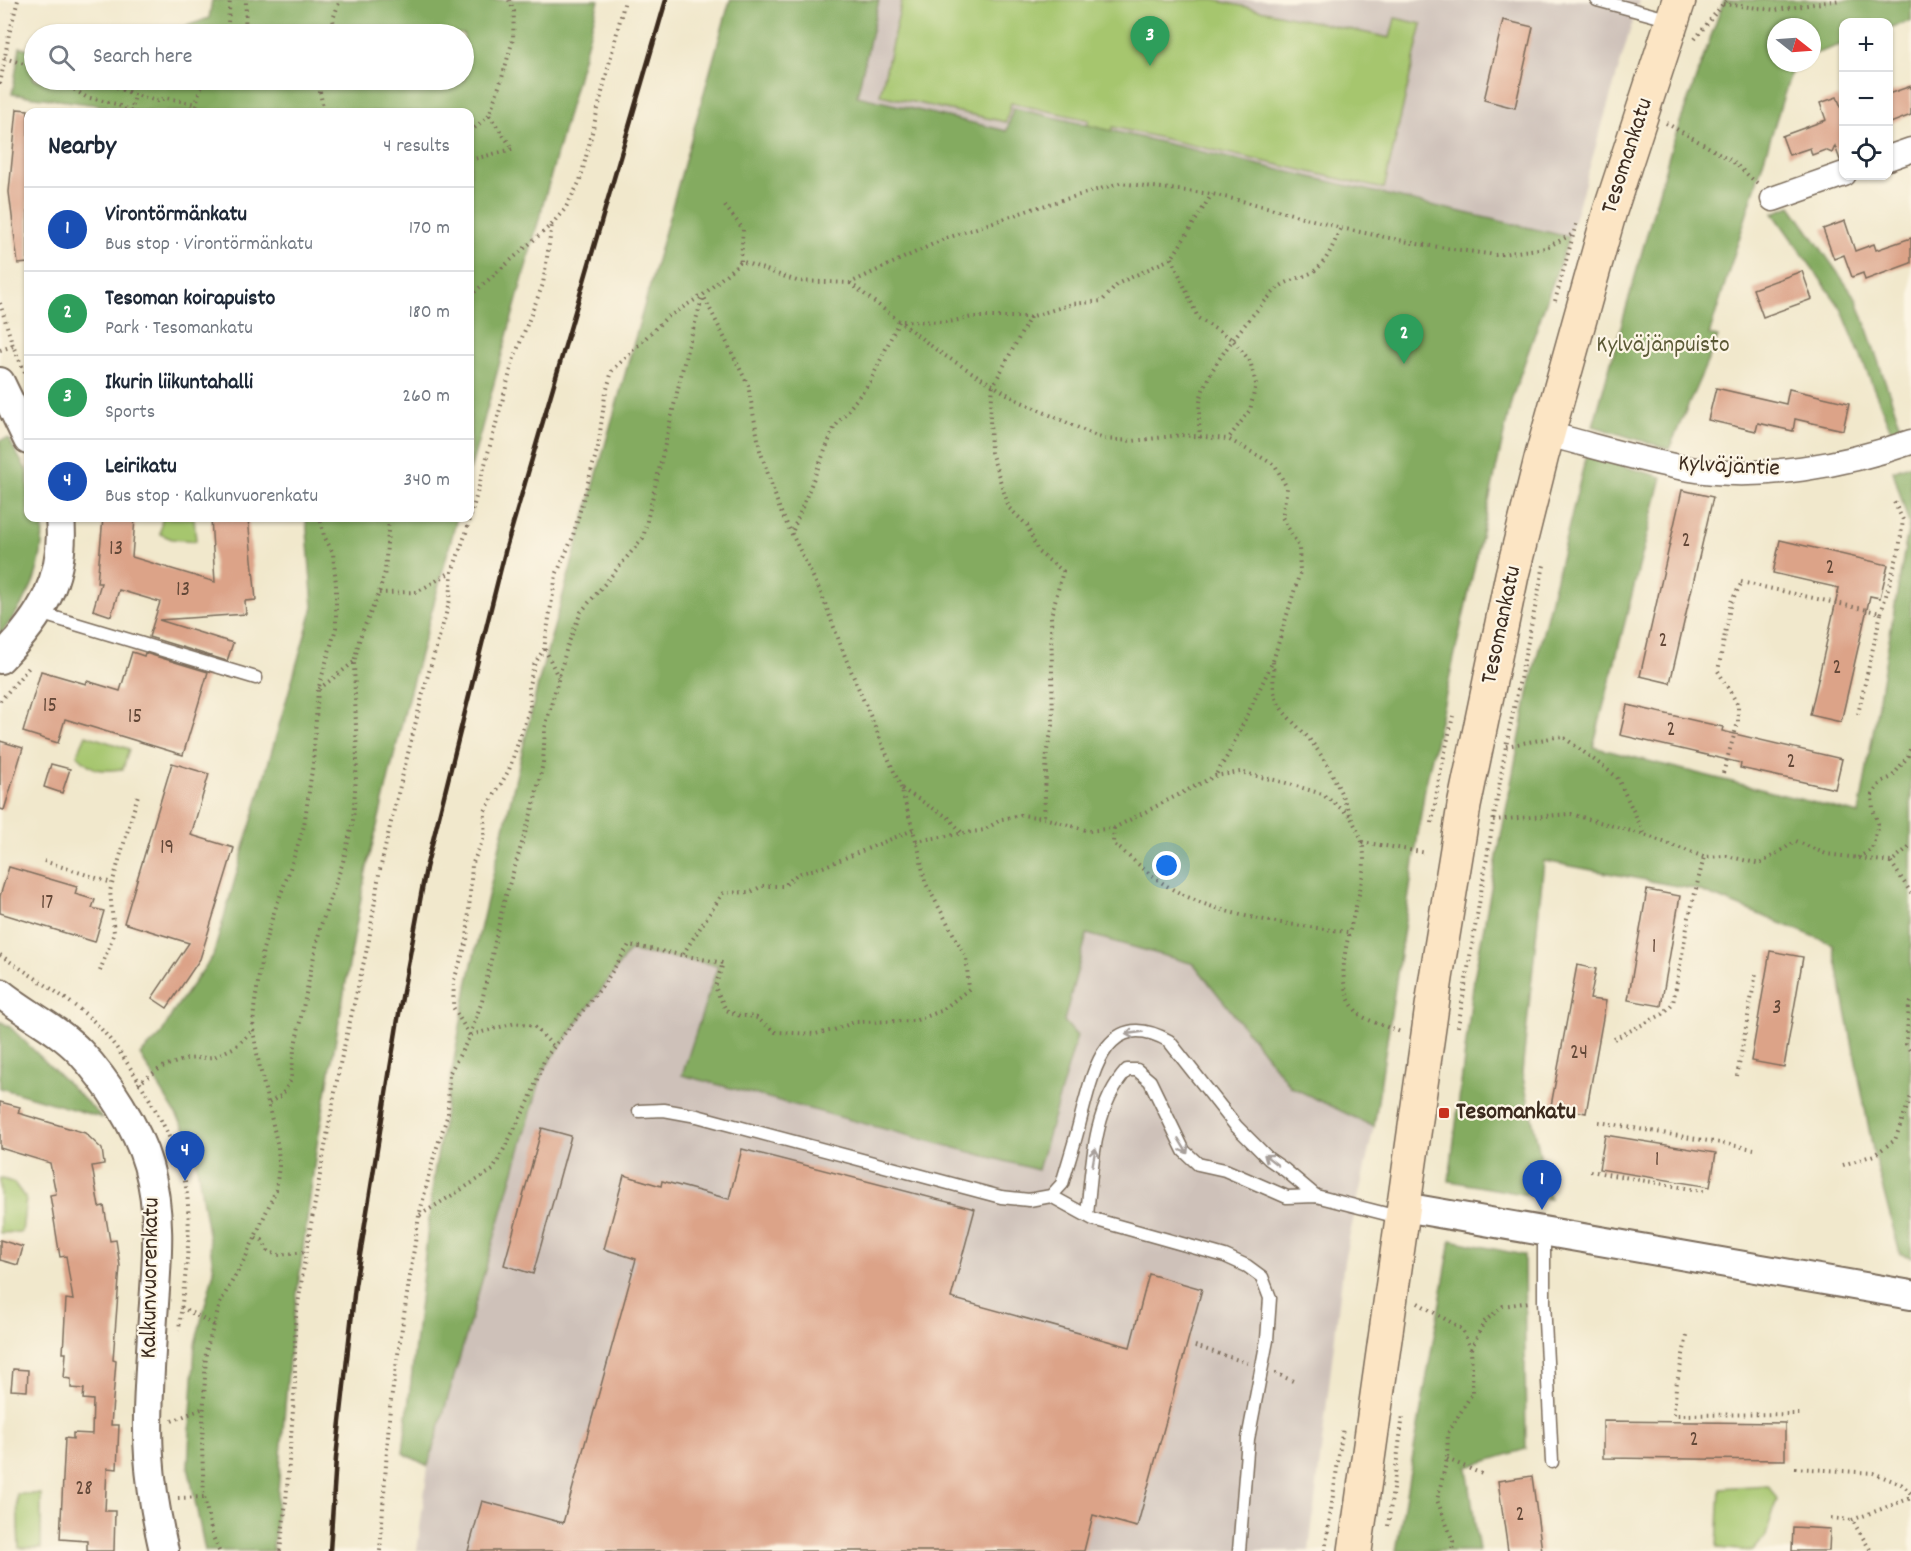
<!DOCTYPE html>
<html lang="en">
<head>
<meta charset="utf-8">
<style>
	body { margin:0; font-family:Dekko,sans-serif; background:#f6f6f7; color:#1f2937 }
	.controls { position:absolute; right:18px; top:18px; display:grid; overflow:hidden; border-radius:12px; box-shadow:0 2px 4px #0004 }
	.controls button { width:54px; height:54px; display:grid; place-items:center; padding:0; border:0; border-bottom:2px solid #e0e1e3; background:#fff; color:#1f2937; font:30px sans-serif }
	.compass { position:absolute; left:1767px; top:18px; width:54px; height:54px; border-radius:50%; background:#fff; box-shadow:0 2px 4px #0004; rotate:107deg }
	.you { position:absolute; left:1167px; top:866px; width:21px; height:21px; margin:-15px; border:4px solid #fff; border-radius:50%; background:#1a73e8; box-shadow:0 0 0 9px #1a73e833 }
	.badge { display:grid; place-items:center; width:39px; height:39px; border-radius:50%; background:#d93025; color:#fff; font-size:20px; font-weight:700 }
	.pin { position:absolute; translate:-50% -50px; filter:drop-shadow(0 2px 3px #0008) }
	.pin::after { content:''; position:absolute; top:32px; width:21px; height:18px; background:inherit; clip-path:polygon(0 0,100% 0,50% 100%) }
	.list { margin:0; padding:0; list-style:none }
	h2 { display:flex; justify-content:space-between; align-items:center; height:78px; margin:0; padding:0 24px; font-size:26px }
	h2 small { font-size:20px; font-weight:400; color:#747a83 }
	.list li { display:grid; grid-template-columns:39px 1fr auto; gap:18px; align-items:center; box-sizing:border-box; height:84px; padding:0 24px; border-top:2px solid #e0e1e3 }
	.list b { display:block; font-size:22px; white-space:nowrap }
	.list p { margin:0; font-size:20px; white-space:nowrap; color:#747a83 }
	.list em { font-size:20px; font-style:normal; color:#747a83 }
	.icon { flex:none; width:33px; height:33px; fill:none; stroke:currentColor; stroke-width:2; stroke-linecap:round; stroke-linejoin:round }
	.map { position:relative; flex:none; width:1911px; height:1551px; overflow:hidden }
	.search { position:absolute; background:#fff; box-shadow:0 2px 4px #0004; left:24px; top:24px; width:450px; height:66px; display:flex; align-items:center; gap:15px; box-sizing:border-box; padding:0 21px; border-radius:33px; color:#747a83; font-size:22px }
	.panel { position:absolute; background:#fff; box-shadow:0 2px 4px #0004; left:24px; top:108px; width:450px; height:414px; border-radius:12px }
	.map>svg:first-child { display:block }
	.industrial { fill:#cec1b9 }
	.green { fill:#a6c66e; stroke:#707846; stroke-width:1.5 }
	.forest { fill:#84ab61; stroke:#606a40; stroke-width:1.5 }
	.building { fill:#dca388 }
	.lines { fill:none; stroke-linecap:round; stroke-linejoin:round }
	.service-casing { stroke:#7b6c5b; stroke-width:15 }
	.minor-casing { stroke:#7b6c5b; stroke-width:27 }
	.tertiary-casing { stroke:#7b6c5b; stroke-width:32 }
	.secondary-casing { stroke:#7b6c5b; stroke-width:36 }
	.path { stroke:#7b6c5b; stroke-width:4; stroke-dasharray:1.5 4.5; stroke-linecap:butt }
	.service { stroke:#fff; stroke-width:12 }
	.minor { stroke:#fff; stroke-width:24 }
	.tertiary { stroke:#fff; stroke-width:28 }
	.secondary { stroke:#fce5c4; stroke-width:33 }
	.rail { stroke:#3b2a1e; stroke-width:4.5 }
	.oneway { stroke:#a79f9a }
	.poi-dot { fill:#c8321e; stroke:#fcf5e5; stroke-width:2 }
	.labels { text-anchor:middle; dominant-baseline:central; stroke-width:4.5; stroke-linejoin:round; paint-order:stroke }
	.number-label { font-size:21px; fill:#634838 }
	.street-label { font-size:24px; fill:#3b2a1e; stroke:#fcf5e5 }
	.park-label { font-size:24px; fill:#5b5936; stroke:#fcf5e5 }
	.poi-label { font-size:24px; font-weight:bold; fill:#3b2a1e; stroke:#fcf5e5; text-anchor:start }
</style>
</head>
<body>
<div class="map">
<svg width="1911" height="1551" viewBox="0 0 1911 1551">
	<rect width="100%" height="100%" fill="#fcf5e5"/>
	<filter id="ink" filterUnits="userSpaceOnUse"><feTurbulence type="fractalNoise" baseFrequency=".0167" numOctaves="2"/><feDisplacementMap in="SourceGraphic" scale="12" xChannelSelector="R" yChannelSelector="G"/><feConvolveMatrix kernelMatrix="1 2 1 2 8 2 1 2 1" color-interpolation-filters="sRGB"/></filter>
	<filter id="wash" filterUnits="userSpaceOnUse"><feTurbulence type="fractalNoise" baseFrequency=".008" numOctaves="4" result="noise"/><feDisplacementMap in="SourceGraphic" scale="24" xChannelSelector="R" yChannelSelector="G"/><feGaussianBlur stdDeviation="1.35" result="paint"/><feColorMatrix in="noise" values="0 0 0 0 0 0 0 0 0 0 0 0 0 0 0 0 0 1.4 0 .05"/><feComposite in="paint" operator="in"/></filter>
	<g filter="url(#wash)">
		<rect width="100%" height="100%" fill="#f1e8cc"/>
		<g class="industrial">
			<path d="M879 0H1639L1569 237 1014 108 1008 131 857 96Z"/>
			<path d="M1086 934 1194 964 1291 1087 1374 1127 1344 1261 1309 1551H417L428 1466 543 1071 629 951 718 965 683 1075 1064 1021Z"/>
		</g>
		<g class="green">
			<path d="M902 0H1214L1390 38 1395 18 1422 24 1384 189 1113 127 1107 148 1084 143 1089 120 1011 103 1006 122 880 95Z"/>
			<path d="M162 518H194L196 541 172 539 160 534Z"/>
			<path d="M86 735 129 749 123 769C98 771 96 773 77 755Z"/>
			<path d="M0 1178 14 1183 26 1199 22 1232 0 1233Z"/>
			<path d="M1768 1485 1777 1499 1766 1536 1753 1551 1717 1548 1720 1488Z"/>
			<path d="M17 1494H41V1548H19Z"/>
		</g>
		<g class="forest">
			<path d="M212 0H599L470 471V112H137L120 108 12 94 20 47 34 50V80H464V34H165L209 18Z"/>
			<path d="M730 0H879L857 96 1007 131 1013 108 1569 237 1512 398 1425 788 1374 1127 1291 1087 1194 964 1087 934 1064 1021 1077 1036 1038 1170 682 1075 718 965 629 951 543 1071 428 1466 403 1453 434 1174 468 981 538 684Z"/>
			<path d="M1724 0H1911V21L1889 28 1888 22H1844L1843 44 1812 55V27H1776V63H1794L1709 335 1718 337 1669 449 1593 426 1672 145Z"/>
			<path d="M1791 206 1857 300 1901 427 1894 438 1841 308 1773 213Z"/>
			<path d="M8 438 28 473V518H43C44 570 32 594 0 635V440Z"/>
			<path d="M1586 456 1662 477 1593 747 1859 814 1909 524 1893 471 1911 464V1257L1900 1254 1874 1155 1833 944 1698 890 1544 861 1522 1073 1550 1199 1449 1181 1474 978 1529 689Z"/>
			<path d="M306 518H457L407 702 365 876 317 1144 290 1347 273 1551H205L188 1466 195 1344 214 1271 193 1142 140 1055 160 1036 175 1009 213 956 313 607Z"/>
			<path d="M0 1021 10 1027 103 1118 0 1088Z"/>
			<path d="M1451 1240 1524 1255 1526 1449 1467 1467 1479 1551H1396Z"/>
		</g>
		<g id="blocks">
			<g class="building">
				<path d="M1503 20 1533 27 1515 108 1484 100Z"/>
				<path d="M1911 86V115L1888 124V94Z"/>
				<path d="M1837 97 1844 114V160H1840L1835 146 1832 153 1825 150 1812 155 1810 148 1789 155 1782 136 1826 120 1820 103Z"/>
				<path d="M17 109 28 110V263L18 264 9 192Z"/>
				<path d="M1845 221 1855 251 1874 244 1876 250 1911 238V263L1865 280 1863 273 1852 277 1844 255 1834 259 1823 229Z"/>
				<path d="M1802 271 1812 299 1763 317 1753 289Z"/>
				<path d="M1716 388 1786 404 1789 389 1849 403 1843 430 1795 419 1793 431 1758 423 1756 431 1708 420Z"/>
				<path d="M1682 490 1713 497 1670 683 1640 676Z"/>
				<path d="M103 518H135L132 557 215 582 211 518H248L256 600 245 601 246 614 159 620 233 643 227 661 149 637 160 602 119 590 111 616 93 610 101 583H97Z"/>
				<path d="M1780 540 1888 565 1880 598 1870 596 1841 722 1810 715 1839 588 1773 573Z"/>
				<path d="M132 652 144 656 145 653 208 672 183 755 65 719 58 743 23 732 41 671 86 684 87 681 120 691Z"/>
				<path d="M1627 705 1723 727 1722 731 1842 759 1835 789 1740 768 1741 763 1620 735Z"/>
				<path d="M0 741 23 748 4 810 0 809Z"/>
				<path d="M172 763 209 774 191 835 234 848 200 959 167 1008 152 998 189 943 124 923Z"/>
				<path d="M51 764 70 769 62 793 44 787Z"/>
				<path d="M9 867 77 887 75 894 95 900 92 908 104 911 95 942 0 913V896Z"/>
				<path d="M1647 890 1680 896 1661 1006 1628 1000Z"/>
				<path d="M1770 951 1803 957 1784 1067 1751 1061Z"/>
				<path d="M1577 965 1596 969 1590 999 1606 1001 1586 1113 1551 1106Z"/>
				<path d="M0 1102 20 1107 18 1113 85 1133 102 1149 104 1164 92 1166 99 1207 104 1206 110 1241 116 1240 120 1266 113 1360 116 1361 111 1425H119L117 1469 107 1468 105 1511H115L114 1551H87V1541L60 1539 65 1438 73 1439V1433L92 1434 93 1400 83 1399 84 1389 71 1388V1379L64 1378 66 1353H63L66 1299 73 1300 66 1256 60 1257 50 1195 56 1194 50 1163 0 1148Z"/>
				<path d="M542 1128 571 1136 533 1274 504 1265Z"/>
				<path d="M1605 1135 1716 1153 1710 1187 1599 1169Z"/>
				<path d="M742 1149 975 1209 951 1298 1130 1347 1149 1274 1202 1289 1137 1527 1093 1515 1084 1551H468L482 1501 563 1523 636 1259 604 1249 624 1175 661 1186 662 1181 729 1199Z"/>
				<path d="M0 1240 23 1247 18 1265 0 1260Z"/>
				<path d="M13 1369 28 1370 27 1391 11 1390Z"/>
				<path d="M1603 1421 1785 1423V1460L1603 1458Z"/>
				<path d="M1532 1476 1542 1551H1508L1498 1481Z"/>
				<path d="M1793 1527 1830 1529 1829 1551H1792Z"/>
			</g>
		</g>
	</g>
	<g filter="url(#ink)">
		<use href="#blocks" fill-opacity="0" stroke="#7b6c5b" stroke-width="1.5"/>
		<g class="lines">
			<g class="service-casing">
				<g id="service">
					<path d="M1597 0 1671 20"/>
					<path d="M39 613 256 678"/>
					<path d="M639 1111 664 1110 697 1116 1001 1197 1029 1200 1051 1196 1062 1184C1068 1163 1075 1142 1080 1121 1092 1075 1105 1005 1169 1041L1236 1126 1269 1159 1285 1170 1316 1196"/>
					<path d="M1051 1196 1093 1219 1225 1256 1247 1266 1262 1277 1270 1298 1267 1340 1248 1439 1239 1551"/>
					<path d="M1087 1215C1092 1167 1093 1107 1127 1070H1137L1150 1081 1184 1151 1198 1164 1225 1170 1287 1197 1316 1196 1402 1218"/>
					<path d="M1544 1231V1301L1552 1462"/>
				</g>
			</g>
			<g class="minor-casing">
				<g id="minor">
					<path d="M1888 158 1911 150"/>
					<path d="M1773 199 1844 174"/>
					<path d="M1547 434C1595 446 1642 461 1690 469 1760 481 1845 465 1911 442"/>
				</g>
			</g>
			<g class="tertiary-casing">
				<g id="tertiary">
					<path d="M0 382 28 440"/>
					<path d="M0 659C41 618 66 578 60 518"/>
					<path d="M0 993C26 1014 57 1028 80 1052 107 1081 137 1127 148 1165 164 1219 155 1279 152 1333 150 1374 146 1416 149 1456 151 1488 157 1520 164 1551"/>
					<path d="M1404 1207 1911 1295"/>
				</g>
			</g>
			<g class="secondary-casing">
				<path id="secondary" d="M1355 1551 1436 978 1464 806 1512 575 1542 455 1610 211 1679 0"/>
			</g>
			<g class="path">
				<path d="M1723 4 1776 10 1840 0"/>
				<path d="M227 34 230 0"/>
				<path d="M245 34 246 0"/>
				<path d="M335 34 333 19 340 0"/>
				<path d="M1695 39 1726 0"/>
				<path d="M4 58 34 67"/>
				<path d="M59 80 86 97 116 104 132 112"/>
				<path d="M100 80 135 95 157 101 166 98 196 104"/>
				<path d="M323 80 320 92 324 112"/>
				<path d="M0 84 9 34 18 0"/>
				<path d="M131 112 135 95"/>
				<path d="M187 112 195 104"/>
				<path d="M198 112C195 100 199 90 206 80"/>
				<path d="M1666 123 1731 160 1759 185"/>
				<path d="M470 132 489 115 502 78 513 39 514 11 509 0"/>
				<path d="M470 160 513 149 489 115"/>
				<path d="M725 206 743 229 741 261"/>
				<path d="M1172 258 1198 318 1233 340 1250 361 1256 384 1250 410 1228 439"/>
				<path d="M850 283 899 321 949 322 972 317H1030L1072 304 1102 301 1119 283 1172 258 1212 194"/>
				<path d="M470 296 552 224 565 209 580 181 625 0"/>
				<path d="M1555 301 1577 221"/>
				<path d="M0 303 13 346 28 379"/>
				<path d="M1030 317 993 386 990 418 991 452 1009 508 1027 525 1038 552 1063 571 1051 616 1053 725 1047 750 1044 818"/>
				<path d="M0 350 13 346"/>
				<path d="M1200 438C1199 424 1198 410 1201 397 1207 367 1255 310 1278 288 1286 281 1300 278 1311 273 1327 264 1333 244 1341 228"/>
				<path d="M793 530 834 428 870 382 899 321 939 352 1017 400 1103 439 1133 441 1181 435 1228 439 1275 465 1287 488 1282 517 1299 547 1300 572 1273 661 1228 755 1215 776"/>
				<path d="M1741 582 1881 613 1858 714"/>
				<path d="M379 593 417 592 451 572"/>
				<path d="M1881 613 1899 550 1903 520 1894 502"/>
				<path d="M545 649 558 677"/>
				<path d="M1273 662C1274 673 1272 689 1276 698 1282 715 1300 727 1310 740 1330 765 1339 788 1351 817 1354 825 1360 833 1362 842 1375 893 1317 971 1359 1014 1367 1021 1390 1028 1401 1032"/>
				<path d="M319 689 354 662"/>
				<path d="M0 701 31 665"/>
				<path d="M1506 746 1562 736 1617 777 1645 835"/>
				<path d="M1723 773 1738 722V705L1718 671 1731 602 1741 584"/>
				<path d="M902 789 949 818 963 834"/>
				<path d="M1493 820 1571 814 1645 835 1704 857 1727 856 1760 864 1796 841 1826 854 1891 862 1911 845"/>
				<path d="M1432 823 1439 779 1453 716"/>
				<path d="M1114 828 1113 843C1130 857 1148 874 1167 886 1220 918 1287 924 1348 932"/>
				<path d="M916 841 984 830 1002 819 1021 815 1044 818 1089 831 1114 828 1215 776 1240 772 1283 782 1322 794 1351 816"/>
				<path d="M1362 842 1427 853"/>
				<path d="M1858 858 1872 849 1878 824 1873 809 1872 795 1881 782 1892 777 1908 756 1911 746"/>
				<path d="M44 861 112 883"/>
				<path d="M1891 862 1911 893"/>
				<path d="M683 954 723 893 751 892 762 886H784L797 874 823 867 913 830"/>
				<path d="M0 955C30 975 62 994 90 1018 122 1045 177 1139 185 1181 194 1231 184 1280 179 1330"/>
				<path d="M100 971 114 933 110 891 138 795"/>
				<path d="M1911 1002 1909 1006 1906 1044 1911 1052"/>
				<path d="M1458 1027 1506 746 1544 565"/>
				<path d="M470 1035 482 1001 503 905 534 804 543 763 545 728 567 647 581 612 643 538 687 350 703 296"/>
				<path d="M471 1035 515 1023 534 1026 553 1046"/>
				<path d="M1614 1039 1663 1014 1673 1003 1689 917 1704 857"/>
				<path d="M1737 1076 1756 973"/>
				<path d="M138 1084 162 1067 186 1059 214 1057 235 1047 253 1030"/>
				<path d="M269 1103 282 1095 291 1080 294 1050 320 928 343 862 353 821 357 761 354 662 360 637 379 593 385 572 389 518"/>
				<path d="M1599 1122 1754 1149"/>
				<path d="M1843 1165 1874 1155 1895 1140 1911 1096"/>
				<path d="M1590 1171 1708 1192"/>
				<path d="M420 1215 493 1170 529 1101 545 1058 604 984 629 945 723 963 715 987 726 1010 740 1016H749L757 1018 775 1032 815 1034 834 1030 855 1022 914 1021 941 1011 969 989 966 957 925 882 919 851 901 788 846 659 821 593 780 510 760 450 748 385 703 295"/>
				<path d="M256 1238 262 1240 269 1252 278 1255 306 1252"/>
				<path d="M1418 1303 1462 1329 1471 1350 1473 1392 1448 1433 1447 1459 1437 1500 1453 1541 1452 1551"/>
				<path d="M181 1307 214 1325"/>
				<path d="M1687 1336 1676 1387 1674 1415 1801 1414"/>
				<path d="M1195 1346 1248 1363"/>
				<path d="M1471 1349 1484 1322 1503 1306 1530 1302"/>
				<path d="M1275 1373 1293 1381"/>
				<path d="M172 1421 204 1408"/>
				<path d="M1447 1459 1482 1474"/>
				<path d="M1795 1468 1873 1473 1901 1484 1911 1493"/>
				<path d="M178 1498 204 1497"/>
				<path d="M1831 1518 1852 1520 1871 1551"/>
				<path d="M1852 1520 1911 1498"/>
				<path d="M1388 1526 1403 1415"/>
				<path d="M219 1551 212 1534 204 1497 202 1447 206 1351 221 1301 246 1257 276 1190 279 1166 278 1147 258 1059 253 1029 254 1009 263 949 274 912 288 875 304 826 313 763 318 690 336 628V584L333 553 324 536 320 518"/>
				<path d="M280 1551 286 1501 295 1384V1324L306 1252 340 1064 369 940 379 874 391 822 424 689 450 600 452 572 467 530 514 358 543 284 552 224"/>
				<path d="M380 1551 390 1407 419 1216 434 1156 448 1114 449 1074 470 1036 453 1007 454 980 467 941 472 865 484 837 485 811 509 770 530 707 529 685 534 665 544 649 556 575 572 539 598 447 605 396 612 371 667 317 703 295 741 261 797 281 850 283 944 239 1032 209 1120 183 1212 194 1263 206 1341 228 1418 244 1495 255 1545 248 1573 234"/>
				<path d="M1325 1551 1343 1427"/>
			</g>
			<use href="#service" class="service"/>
			<use href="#minor" class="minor"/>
			<use href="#tertiary" class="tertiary"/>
			<use href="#secondary" class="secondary"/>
			<path class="rail" d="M330 1551 336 1458 355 1286 398 1019 426 868 506 548 666 0"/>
		</g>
		<defs><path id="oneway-shaft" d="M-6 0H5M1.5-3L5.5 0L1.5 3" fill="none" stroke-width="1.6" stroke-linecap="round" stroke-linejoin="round" transform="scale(1.5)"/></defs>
		<g class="oneway">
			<use href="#oneway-shaft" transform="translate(1134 1033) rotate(172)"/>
			<use href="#oneway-shaft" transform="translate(1183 1146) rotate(59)"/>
			<use href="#oneway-shaft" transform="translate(1094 1157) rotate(-80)"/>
			<use href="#oneway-shaft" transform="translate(1271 1160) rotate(-142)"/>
		</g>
	</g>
	<rect class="poi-dot" x="1438" y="1107" width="12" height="12" rx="3"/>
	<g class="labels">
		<g class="number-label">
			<text x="1686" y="542">2</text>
			<text x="116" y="550">13</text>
			<text x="1830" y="569">2</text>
			<text x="183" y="591">13</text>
			<text x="1663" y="642">2</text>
			<text x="1837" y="669">2</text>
			<text x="50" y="707">15</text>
			<text x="135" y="718">15</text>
			<text x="1671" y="731">2</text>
			<text x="1791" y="763">2</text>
			<text x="167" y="849">19</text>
			<text x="47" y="904">17</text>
			<text x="1654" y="948">1</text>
			<text x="1777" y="1009">3</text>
			<text x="1579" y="1054">24</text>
			<text x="1657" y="1161">1</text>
			<text x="1694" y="1441">2</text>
			<text x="84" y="1490">28</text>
			<text x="1520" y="1516">2</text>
		</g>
		<g class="street-label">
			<text transform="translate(1628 156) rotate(-72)">Tesomankatu</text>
			<text transform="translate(1729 467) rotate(3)">Kylväjäntie</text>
			<text transform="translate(1502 625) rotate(-78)">Tesomankatu</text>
			<text transform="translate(151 1278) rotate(-89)">Kalkunvuorenkatu</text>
		</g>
		<g class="park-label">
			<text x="1663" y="346">Kylväjänpuisto</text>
		</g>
		<g class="poi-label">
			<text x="1456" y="1113">Tesomankatu</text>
		</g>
	</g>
</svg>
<div class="controls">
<button>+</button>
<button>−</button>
<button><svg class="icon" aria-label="locate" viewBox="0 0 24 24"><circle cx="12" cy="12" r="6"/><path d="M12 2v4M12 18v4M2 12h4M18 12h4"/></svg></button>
</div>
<svg class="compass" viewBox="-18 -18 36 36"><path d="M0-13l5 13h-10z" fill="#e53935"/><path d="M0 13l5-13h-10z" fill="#747a83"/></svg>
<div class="you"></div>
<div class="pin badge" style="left:1542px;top:1210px;background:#1a4fb4">1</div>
<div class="pin badge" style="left:1404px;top:364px;background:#2e9e5b">2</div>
<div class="pin badge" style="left:1150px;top:66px;background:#2e9e5b">3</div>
<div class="pin badge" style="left:185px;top:1181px;background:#1a4fb4">4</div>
<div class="search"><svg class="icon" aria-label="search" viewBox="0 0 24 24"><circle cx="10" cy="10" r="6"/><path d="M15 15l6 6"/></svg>Search here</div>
<section class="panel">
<h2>Nearby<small>4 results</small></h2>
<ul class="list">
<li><span class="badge" style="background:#1a4fb4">1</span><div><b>Virontörmänkatu</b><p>Bus stop · Virontörmänkatu</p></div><em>170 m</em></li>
<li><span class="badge" style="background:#2e9e5b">2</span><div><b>Tesoman koirapuisto</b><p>Park · Tesomankatu</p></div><em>180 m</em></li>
<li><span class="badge" style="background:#2e9e5b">3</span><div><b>Ikurin liikuntahalli</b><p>Sports</p></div><em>260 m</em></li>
<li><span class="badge" style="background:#1a4fb4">4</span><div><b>Leirikatu</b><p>Bus stop · Kalkunvuorenkatu</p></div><em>340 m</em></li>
</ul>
</section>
</div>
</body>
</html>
